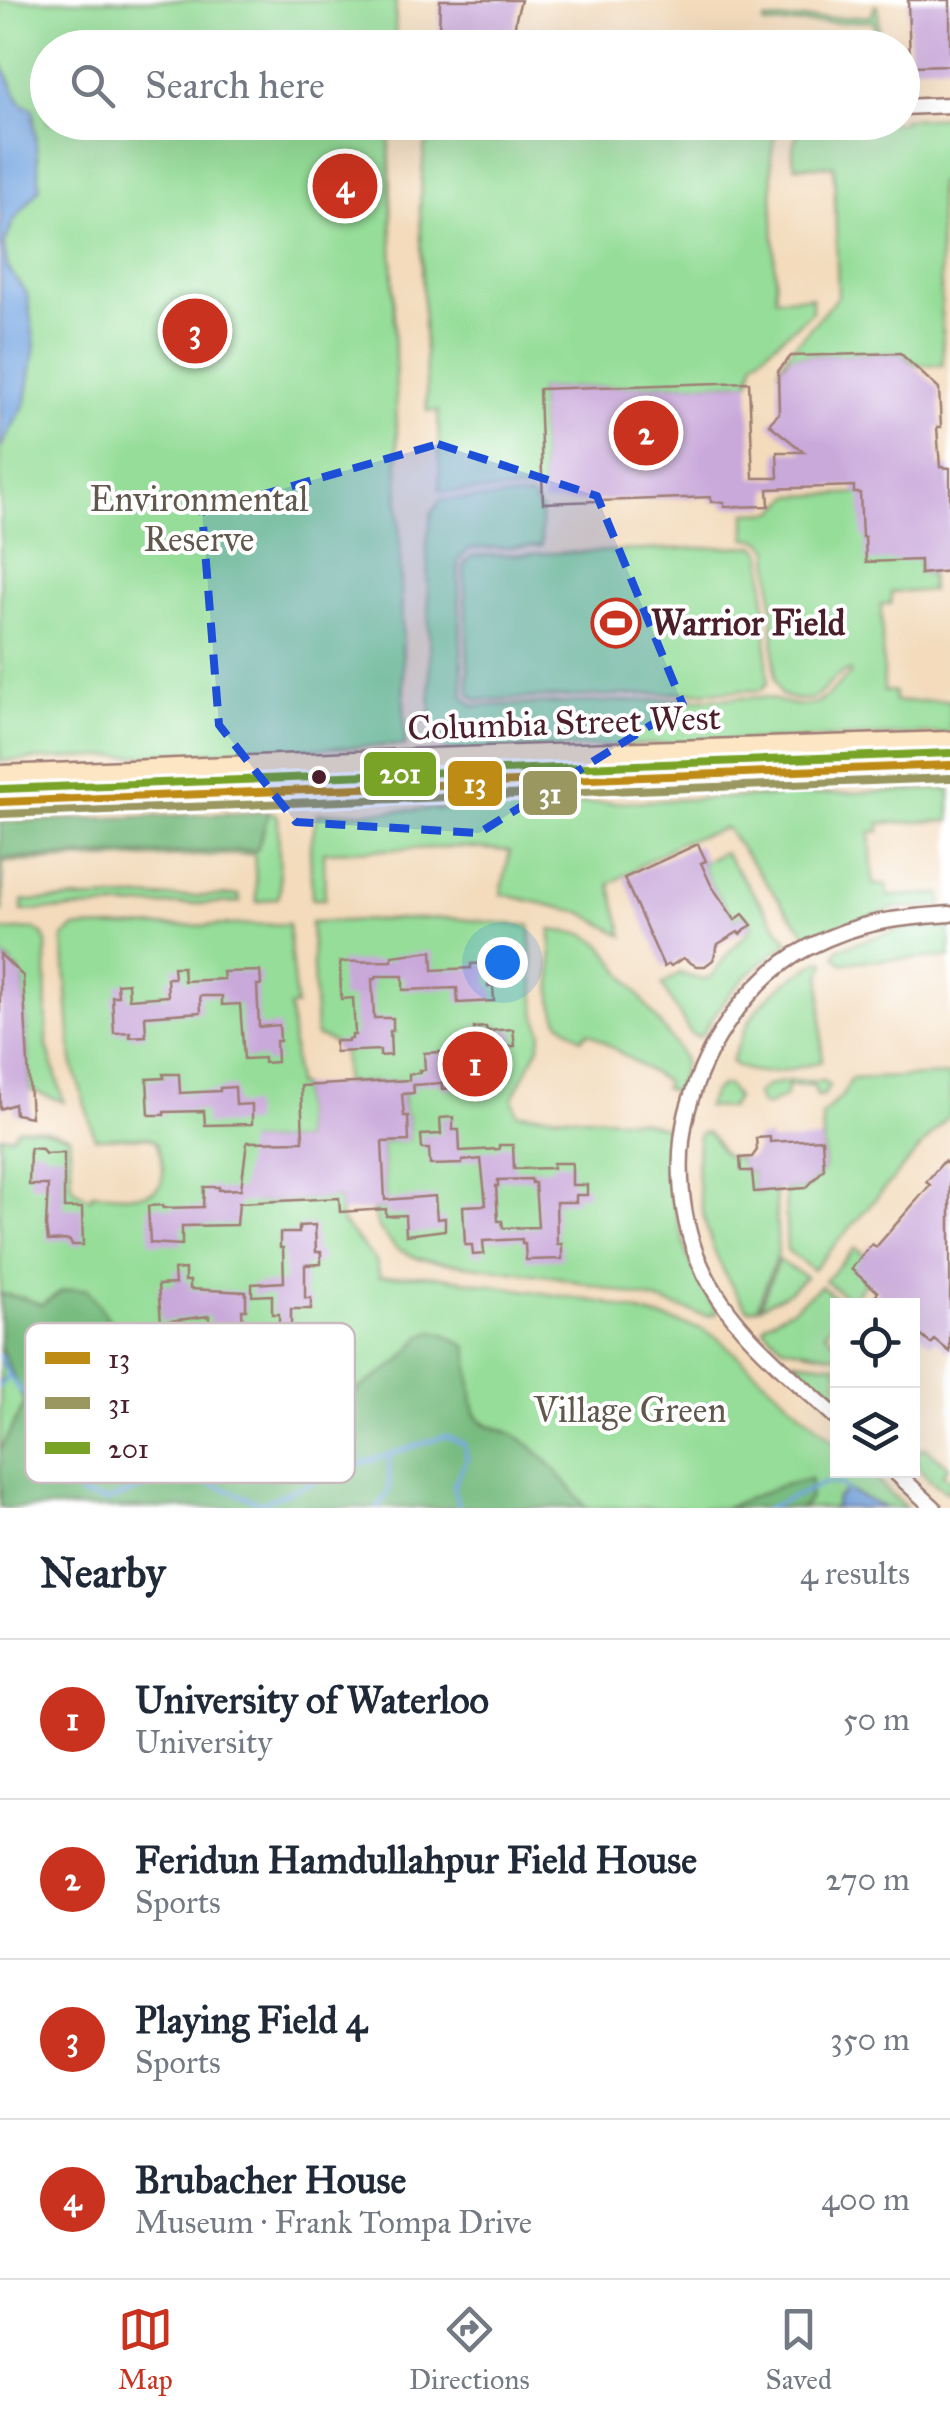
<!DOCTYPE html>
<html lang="en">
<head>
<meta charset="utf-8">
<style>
	body { margin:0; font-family:"IM FELL Great Primer",serif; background:#f6f6f7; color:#1f2937 }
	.controls { position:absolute; right:30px; bottom:30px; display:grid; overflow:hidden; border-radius:0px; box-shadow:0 10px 40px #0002 }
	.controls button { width:90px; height:90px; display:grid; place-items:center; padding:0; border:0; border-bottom:2px solid #e0e1e3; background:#fff; color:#1f2937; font:50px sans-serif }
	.you { position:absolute; left:502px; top:962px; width:35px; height:35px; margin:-25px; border:8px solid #fff; border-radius:50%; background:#1a73e8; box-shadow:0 0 0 15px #1a73e833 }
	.badge { display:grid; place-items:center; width:65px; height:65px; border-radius:50%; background:#c8321e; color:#fff; font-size:32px; font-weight:700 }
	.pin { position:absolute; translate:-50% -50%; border:5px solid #fff; box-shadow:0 2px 10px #0006 }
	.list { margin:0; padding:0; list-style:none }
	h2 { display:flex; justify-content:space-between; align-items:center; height:130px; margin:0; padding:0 40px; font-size:42px }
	h2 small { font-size:32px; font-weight:400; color:#747a83 }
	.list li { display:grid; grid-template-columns:65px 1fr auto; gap:30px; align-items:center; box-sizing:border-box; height:160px; padding:0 40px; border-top:2px solid #e0e1e3 }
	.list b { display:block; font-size:38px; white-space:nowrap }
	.list p { margin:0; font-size:32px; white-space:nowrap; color:#747a83 }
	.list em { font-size:32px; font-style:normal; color:#747a83 }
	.icon { flex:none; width:55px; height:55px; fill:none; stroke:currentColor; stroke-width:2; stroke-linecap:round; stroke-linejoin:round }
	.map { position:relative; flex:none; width:950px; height:1508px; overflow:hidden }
	.search { position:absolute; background:#fff; box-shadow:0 10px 40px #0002; left:30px; right:30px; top:30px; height:110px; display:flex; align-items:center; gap:25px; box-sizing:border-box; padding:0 35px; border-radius:55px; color:#747a83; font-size:38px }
	.sheet { height:770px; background:#fff }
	nav { display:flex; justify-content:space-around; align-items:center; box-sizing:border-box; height:140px; border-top:2px solid #e0e1e3; background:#fff; font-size:28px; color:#747a83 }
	nav a { display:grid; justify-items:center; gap:5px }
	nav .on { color:#c8321e }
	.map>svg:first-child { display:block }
	.green { fill:#95dd98; stroke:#707e62; stroke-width:2.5 }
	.forest { fill:#78bc80; stroke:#616e56; stroke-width:2.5 }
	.water { fill:#78a8e2; stroke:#616486; stroke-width:2.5 }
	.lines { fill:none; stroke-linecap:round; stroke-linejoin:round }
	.stream { stroke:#78a8e2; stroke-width:4 }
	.building { fill:#c9a8da; fill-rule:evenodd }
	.street-casing { stroke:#9e7d74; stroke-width:19 }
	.secondary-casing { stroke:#9e7d74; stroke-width:25 }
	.street { stroke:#fff; stroke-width:14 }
	.secondary { stroke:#fce6c4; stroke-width:20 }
	.bus-1-casing { stroke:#fff; stroke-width:15 }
	.bus-2-casing { stroke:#fff; stroke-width:15 }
	.bus-3-casing { stroke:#fff; stroke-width:15 }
	.bus-1 { stroke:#be8c14; stroke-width:8 }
	.bus-2 { stroke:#9b9760; stroke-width:8 }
	.bus-3 { stroke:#78a326; stroke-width:8 }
	.marked { fill:#1d4ed8; fill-opacity:0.2; stroke:#1d4ed8; stroke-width:8; stroke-dasharray:20 12; stroke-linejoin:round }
	.bus-dot { fill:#4a1f2b; stroke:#fff; stroke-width:4 }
	.labels { text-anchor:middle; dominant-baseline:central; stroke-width:8; stroke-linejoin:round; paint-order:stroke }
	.park-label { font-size:35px; fill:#60584c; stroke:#fff }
	.poi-label { font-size:35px; font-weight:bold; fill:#4a1f2b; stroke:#fff; text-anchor:start }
	.street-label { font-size:35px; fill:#4a1f2b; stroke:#fff }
	.key { fill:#fff; stroke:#c9bcbf; stroke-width:2.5 }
	.key-label { font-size:28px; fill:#4a1f2b }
	.line-badge { stroke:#fff; stroke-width:4 }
	.badge-label { font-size:28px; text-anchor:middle; font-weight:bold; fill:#fff }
</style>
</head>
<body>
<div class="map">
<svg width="950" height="1508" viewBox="0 0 950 1508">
	<rect width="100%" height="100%" fill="#fff"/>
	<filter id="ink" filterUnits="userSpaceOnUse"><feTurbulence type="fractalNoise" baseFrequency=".01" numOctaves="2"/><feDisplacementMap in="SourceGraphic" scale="20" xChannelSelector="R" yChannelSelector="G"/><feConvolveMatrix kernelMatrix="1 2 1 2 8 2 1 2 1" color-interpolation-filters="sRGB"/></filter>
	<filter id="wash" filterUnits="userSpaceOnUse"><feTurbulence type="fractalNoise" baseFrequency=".0048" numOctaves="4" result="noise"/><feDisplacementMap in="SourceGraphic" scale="40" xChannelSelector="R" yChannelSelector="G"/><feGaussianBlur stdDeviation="2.25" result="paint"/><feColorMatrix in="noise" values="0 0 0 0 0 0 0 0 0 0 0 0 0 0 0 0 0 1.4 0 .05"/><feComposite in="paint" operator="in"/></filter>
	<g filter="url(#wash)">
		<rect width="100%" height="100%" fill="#f3dbbc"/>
		<g class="green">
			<path d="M0 0H396L395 47 48 48V122L389 123 405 745 0 761Z"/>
			<path d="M875 5 878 7 879 29 876 32 873 21 764 25V21L872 16Z"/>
			<path d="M950 117V182L938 183 943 365H917L900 353 791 356 778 371 788 353 838 296 834 166H795C790 149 794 137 804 123L902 122 903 119Z"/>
			<path d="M777 124 771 157 776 298 812 297V312L755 360 749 382 539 389 543 490 443 492 440 489 438 411H427L420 208 424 148 432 139 440 137Z"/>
			<path d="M918 491 920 573 930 574 931 591 891 592V604H881L884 691 894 692 895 702 950 700V733L449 752C437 744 435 735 431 721L427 544 432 512 441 500 531 497 541 511V546L469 549 458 561 463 696 474 706 764 697C786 702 806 713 826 697 836 690 840 681 850 675V671C822 676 828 713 781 695L775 680 770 550 761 540 746 538V513L775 512 791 496Z"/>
			<path d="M756 546 763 553 768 682 762 690 477 700 469 693 464 564 472 556Z"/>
			<path d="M831 754 835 755 836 760 311 780 315 774Z"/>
			<path d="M950 789V821L880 823V831L870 832 873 885H887L888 896 941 894 942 906 897 908 808 935 788 912 726 828 678 843 610 884 624 936 583 913 501 894 510 851 461 847 324 852 325 899H312L310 849 317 814Z"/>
			<path d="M269 812 276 814 278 817 280 892 278 898 257 902 254 854 3 862V912H0V859L257 850Z"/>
			<path d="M724 852 789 943C751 966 724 996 702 1035L697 1037 690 1033 662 985 680 973C719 988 710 972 731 950 739 941 747 937 752 925L743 914 735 920 711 885 701 863Z"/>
			<path d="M239 895 240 902 22 911V901Z"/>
			<path d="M449 918 530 926 536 1014 542 1033 539 1046 513 1098 517 1113 638 1120 671 1129 672 1197 687 1255 717 1313 706 1316 655 1300 557 1277 419 1259 397 1249 379 1229 372 1210 386 1209 382 1142 409 1140 408 1116H405L402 1083 400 1081 344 1083C344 1053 349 1045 316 1036L311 922Z"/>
			<path d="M288 924 296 1006 290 1007 296 1085 301 1086 303 1141 248 1142V1180L257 1195 255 1202 339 1198 341 1221 376 1261 380 1277 429 1275 606 1303 702 1329 719 1339 837 1444 838 1470 866 1471 906 1508H885L847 1490 837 1498 834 1508H801L809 1500 810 1479 780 1486 724 1508H586C573 1490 536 1448 518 1437 502 1426 479 1428 473 1407L421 1337 398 1363 331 1407 320 1412H291L193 1372C179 1361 159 1358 142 1350 120 1340 105 1317 94 1297L62 1291 41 1305 24 1298 0 1294V1136H12L18 1128H37L69 1136 72 1184 75 1190 91 1199 92 1193C136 1195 181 1207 156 1142L147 1137 95 1138 72 1061 63 938 74 928Z"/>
			<path d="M945 927 950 933V957L859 961 843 964 835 956 839 948 901 929Z"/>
			<path d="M34 929 43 934 46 943 47 1046 64 1102 30 1090 23 979 17 978 20 972 16 968 11 967 12 963 0 954V931Z"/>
			<path d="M551 930 585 934 603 946 676 1046 684 1061 679 1087 673 1092 664 1088 666 1082 588 1032 581 1039 559 1021 552 1001Z"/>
			<path d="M821 960 826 962 821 975 822 1061C795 1069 756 1081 731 1062 738 1047 743 1031 752 1017 768 992 796 975 821 960Z"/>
			<path d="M950 1075V1114L813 1270 787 1250 785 1190 806 1188 824 1169 822 1115 843 1095 851 1079Z"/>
			<path d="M824 1081 829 1086 824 1095 817 1096 813 1085 787 1086 786 1096 766 1106 760 1103 757 1094C770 1077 804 1082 824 1081Z"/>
			<path d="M723 1085 728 1086 736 1098 730 1108 706 1107 713 1092Z"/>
			<path d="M706 1132C722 1141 714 1158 740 1158L742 1171H752L754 1192 775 1190 778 1253 757 1308 748 1310C710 1260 691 1197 699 1134Z"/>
			<path d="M855 1248 864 1255 866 1281 853 1298 849 1299 825 1281Z"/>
			<path d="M778 1260 806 1277 790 1291 760 1307Z"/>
			<path d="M821 1286 844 1305 838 1306 837 1318 825 1332 837 1344V1356L783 1346 763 1328 766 1323 795 1307Z"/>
			<path d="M0 1346 25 1403 0 1450Z"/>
			<path d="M794 1360 837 1365V1402Z"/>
			<path d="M925 1448 949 1466 942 1475 950 1479V1493C934 1484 911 1470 916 1450Z"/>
		</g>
		<g class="forest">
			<path d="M269 812 257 850 0 859V822Z"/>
			<path d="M73 1289H87C105 1310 115 1337 141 1350 158 1359 178 1360 193 1372L291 1412H319L331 1407 398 1363 421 1337 432 1331 443 1333 467 1347C471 1363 470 1408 478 1418 487 1429 508 1430 520 1438 543 1454 569 1485 586 1508H0V1450L25 1403 0 1346V1294L24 1298 41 1305 62 1291Z"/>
			<path d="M811 1479 809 1500 801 1508H724L780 1486Z"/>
		</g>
		<g class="water">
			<path d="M0 59 21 103 33 109 40 188 13 222 4 246 8 268 27 294 35 345 26 402 0 449Z"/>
			<path d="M847 1490 885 1508H834L837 1498Z"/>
		</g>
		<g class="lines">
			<g class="stream">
				<path d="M0 1356C9 1375 15 1389 33 1400L44 1437 72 1478 80 1496 107 1501 161 1482 181 1472 261 1503 348 1468 446 1436 464 1444 467 1459 453 1486 459 1508"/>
				<path d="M0 1386 9 1374"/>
				<path d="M378 1508 389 1491V1456"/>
				<path d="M767 1508 825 1483 841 1484 848 1492"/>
			</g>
		</g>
		<g id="blocks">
			<g class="building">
				<path d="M440 0H521L516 18 513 40 439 34Z"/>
				<path d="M908 0H950V65L912 66 910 63Z"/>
				<path d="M334 174 358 175 356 198 332 197Z"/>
				<path d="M900 353 939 389 941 427H937L940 467 950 468V571L920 574V560L866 562 865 537H862L860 493H854V486L768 489 769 506 724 507V502H711V497L543 503 539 389 749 382 753 478H778L777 452H804L769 424 779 413 778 371 791 356Z"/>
				<path d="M698 844 706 861 701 863 711 885 735 920 743 914 752 925 740 934 738 932 718 944 713 960 705 966H696L683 958 671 966 669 964 664 967 624 878Z"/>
				<path d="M432 951 433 970 471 968V964L487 963 488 986H493L494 1001 458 1003 457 988 403 990V976H376V979H372L374 1018H393V1031H390L391 1055 380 1056V1050L335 1052V1041H348V1039H352V1035H355L353 998 341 999 340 962 392 961V956Z"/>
				<path d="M0 954 23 976 31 1117 15 1114 14 1104 0 1109Z"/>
				<path d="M173 967H183L184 981 224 979 223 972 260 971 261 985H257L259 1027 279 1025 280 1041H276L277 1062 264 1063V1058L244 1059 240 1004 222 1005V996H200L201 1012 145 1016 146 1036 130 1037V1032L114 1033 112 996H118L117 984 128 983 129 999 168 996 167 978H174Z"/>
				<path d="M486 1027 487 1031 513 1029 515 1046 505 1047 507 1068 494 1069V1066L455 1068 457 1087 442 1089V1083L413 1085 414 1093 402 1094 404 1116H408L409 1141 382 1142 385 1200 435 1196 437 1219 445 1218V1230L406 1235 405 1215 386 1216V1209L340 1212 339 1198 239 1203 237 1225 182 1226V1245L150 1243 148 1206 163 1205V1208L203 1207 204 1187H219V1190L241 1189 247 1142 303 1141 301 1086 409 1080V1074L420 1073 419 1070H425L424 1053 476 1050 474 1028Z"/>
				<path d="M163 1074H179L180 1093 220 1091V1088L235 1087 236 1105 252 1104V1124L205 1125 204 1111 164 1112V1115H149L147 1079 164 1078Z"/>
				<path d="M453 1117V1130H459L460 1151 499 1149V1145H513L514 1169 553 1168V1163H572V1185H587V1195H576V1202H556L557 1244H562V1259L526 1260 525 1244H522V1239L483 1241 484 1254 473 1255 472 1245H465L463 1206 486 1205 481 1159 462 1161V1164L430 1165 429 1149H422L421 1135 441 1134 440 1118ZM531 1179 532 1183H535L538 1227 503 1228 502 1221H498L496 1186H498V1180Z"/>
				<path d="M770 1137V1142L822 1139 824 1169 806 1188 754 1192 752 1171H741L740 1158 752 1157 757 1150 756 1138Z"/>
				<path d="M30 1148 42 1149 45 1154 64 1153V1208H82L83 1245H72L69 1240 48 1241 46 1226 48 1185H29Z"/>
				<path d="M944 1161 950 1167V1352L935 1340 931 1344 912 1328V1306H886L875 1296 878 1292 851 1269 872 1244 876 1247 930 1185 926 1182Z"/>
				<path d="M315 1225 316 1252H321V1264L305 1265V1298H311V1309H291V1325H279V1314H272V1295L252 1296V1284L284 1282 283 1248H280V1233H299V1226Z"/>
				<path d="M185 1269V1281H190V1289L246 1292V1310H242L243 1331 227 1332V1328L209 1329V1316L161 1322 158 1285 175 1284 174 1270Z"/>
			</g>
		</g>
	</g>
	<g filter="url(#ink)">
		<use href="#blocks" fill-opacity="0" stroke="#9e7d74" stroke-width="2.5"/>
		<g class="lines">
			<g class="street-casing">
				<g id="street">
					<path d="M902 107 950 105"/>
					<path d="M382 126 471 122"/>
					<path d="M838 1419C788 1373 731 1330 702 1268 680 1222 675 1161 687 1112 704 1046 750 976 811 946 861 921 896 918 950 914"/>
					<path d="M893 1470 934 1508"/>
				</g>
			</g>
			<g class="secondary-casing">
				<g id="secondary">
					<path d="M0 776 432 759 950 742"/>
					<path d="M0 802 950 765"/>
				</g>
			</g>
			<use href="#street" class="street"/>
			<use href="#secondary" class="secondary"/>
			<g class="bus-1-casing">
				<path id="bus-1" d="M0 802 950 765"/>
			</g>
			<g class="bus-2-casing">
				<path id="bus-2" d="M0 814 950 778"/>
			</g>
			<g class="bus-3-casing">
				<path id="bus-3" d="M0 789 950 753"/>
			</g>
			<use href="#bus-1" class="bus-1"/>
			<use href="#bus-2" class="bus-2"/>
			<use href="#bus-3" class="bus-3"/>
		</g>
	</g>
	<path class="marked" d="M438 444 597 496 683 705 479 833 296 822 219 725 202 512Z"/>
	<defs>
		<g id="stadium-ring" transform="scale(2.5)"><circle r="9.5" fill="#fff" stroke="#c8321e" stroke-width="1.5"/><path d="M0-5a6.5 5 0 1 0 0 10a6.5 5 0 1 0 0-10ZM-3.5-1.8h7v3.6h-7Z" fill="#c8321e"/></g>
	</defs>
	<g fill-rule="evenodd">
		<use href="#stadium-ring" x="616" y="623"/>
	</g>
	<circle class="bus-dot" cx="319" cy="777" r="9"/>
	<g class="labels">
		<g class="park-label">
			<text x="199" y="499">Environmental<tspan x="199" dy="40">Reserve</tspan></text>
			<text x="630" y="1410">Village Green</text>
		</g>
		<g class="poi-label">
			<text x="651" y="623">Warrior Field</text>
		</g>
		<g class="street-label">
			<text transform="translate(564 723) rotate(-2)">Columbia Street West</text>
		</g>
	</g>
	<rect x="25" y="1323" width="330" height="160" rx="15" class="key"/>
	<rect x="45" y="1352" width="45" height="12" fill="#be8c14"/>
	<rect x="45" y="1397" width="45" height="12" fill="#9b9760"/>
	<rect x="45" y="1442" width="45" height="12" fill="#78a326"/>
	<g class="key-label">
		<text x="108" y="1368">13</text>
		<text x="108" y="1413">31</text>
		<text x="108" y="1458">201</text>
	</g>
	<g class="line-badge">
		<rect x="362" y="750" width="76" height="48" rx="10" fill="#78a326"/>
		<rect x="446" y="759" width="58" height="49" rx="10" fill="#be8c14"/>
		<rect x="521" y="769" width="58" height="48" rx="10" fill="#9b9760"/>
	</g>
	<g class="badge-label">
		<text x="400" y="783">201</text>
		<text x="475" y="793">13</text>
		<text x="550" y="803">31</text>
	</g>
</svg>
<div class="controls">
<button><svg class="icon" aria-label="locate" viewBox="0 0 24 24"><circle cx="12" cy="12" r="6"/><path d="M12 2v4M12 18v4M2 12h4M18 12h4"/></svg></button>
<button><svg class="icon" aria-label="layers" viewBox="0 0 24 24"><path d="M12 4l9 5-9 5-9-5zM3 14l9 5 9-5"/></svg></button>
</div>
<div class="you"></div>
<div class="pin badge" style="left:475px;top:1064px">1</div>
<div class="pin badge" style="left:646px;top:433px">2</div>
<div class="pin badge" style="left:195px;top:331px">3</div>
<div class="pin badge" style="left:345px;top:186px">4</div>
<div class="search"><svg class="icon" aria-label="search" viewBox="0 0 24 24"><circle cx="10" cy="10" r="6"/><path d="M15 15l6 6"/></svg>Search here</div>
</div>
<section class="sheet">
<h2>Nearby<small>4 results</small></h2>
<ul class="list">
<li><span class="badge">1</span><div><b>University of Waterloo</b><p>University</p></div><em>50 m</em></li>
<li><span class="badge">2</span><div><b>Feridun Hamdullahpur Field House</b><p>Sports</p></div><em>270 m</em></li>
<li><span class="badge">3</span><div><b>Playing Field 4</b><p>Sports</p></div><em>350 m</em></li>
<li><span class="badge">4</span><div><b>Brubacher House</b><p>Museum · Frank Tompa Drive</p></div><em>400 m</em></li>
</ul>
</section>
<nav>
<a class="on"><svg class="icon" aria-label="map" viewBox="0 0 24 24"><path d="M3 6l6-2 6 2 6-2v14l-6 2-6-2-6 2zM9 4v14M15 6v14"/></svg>Map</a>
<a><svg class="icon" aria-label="directions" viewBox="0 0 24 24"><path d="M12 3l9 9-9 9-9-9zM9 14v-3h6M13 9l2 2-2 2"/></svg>Directions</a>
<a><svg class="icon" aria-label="saved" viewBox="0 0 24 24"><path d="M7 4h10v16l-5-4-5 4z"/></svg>Saved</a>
</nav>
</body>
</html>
